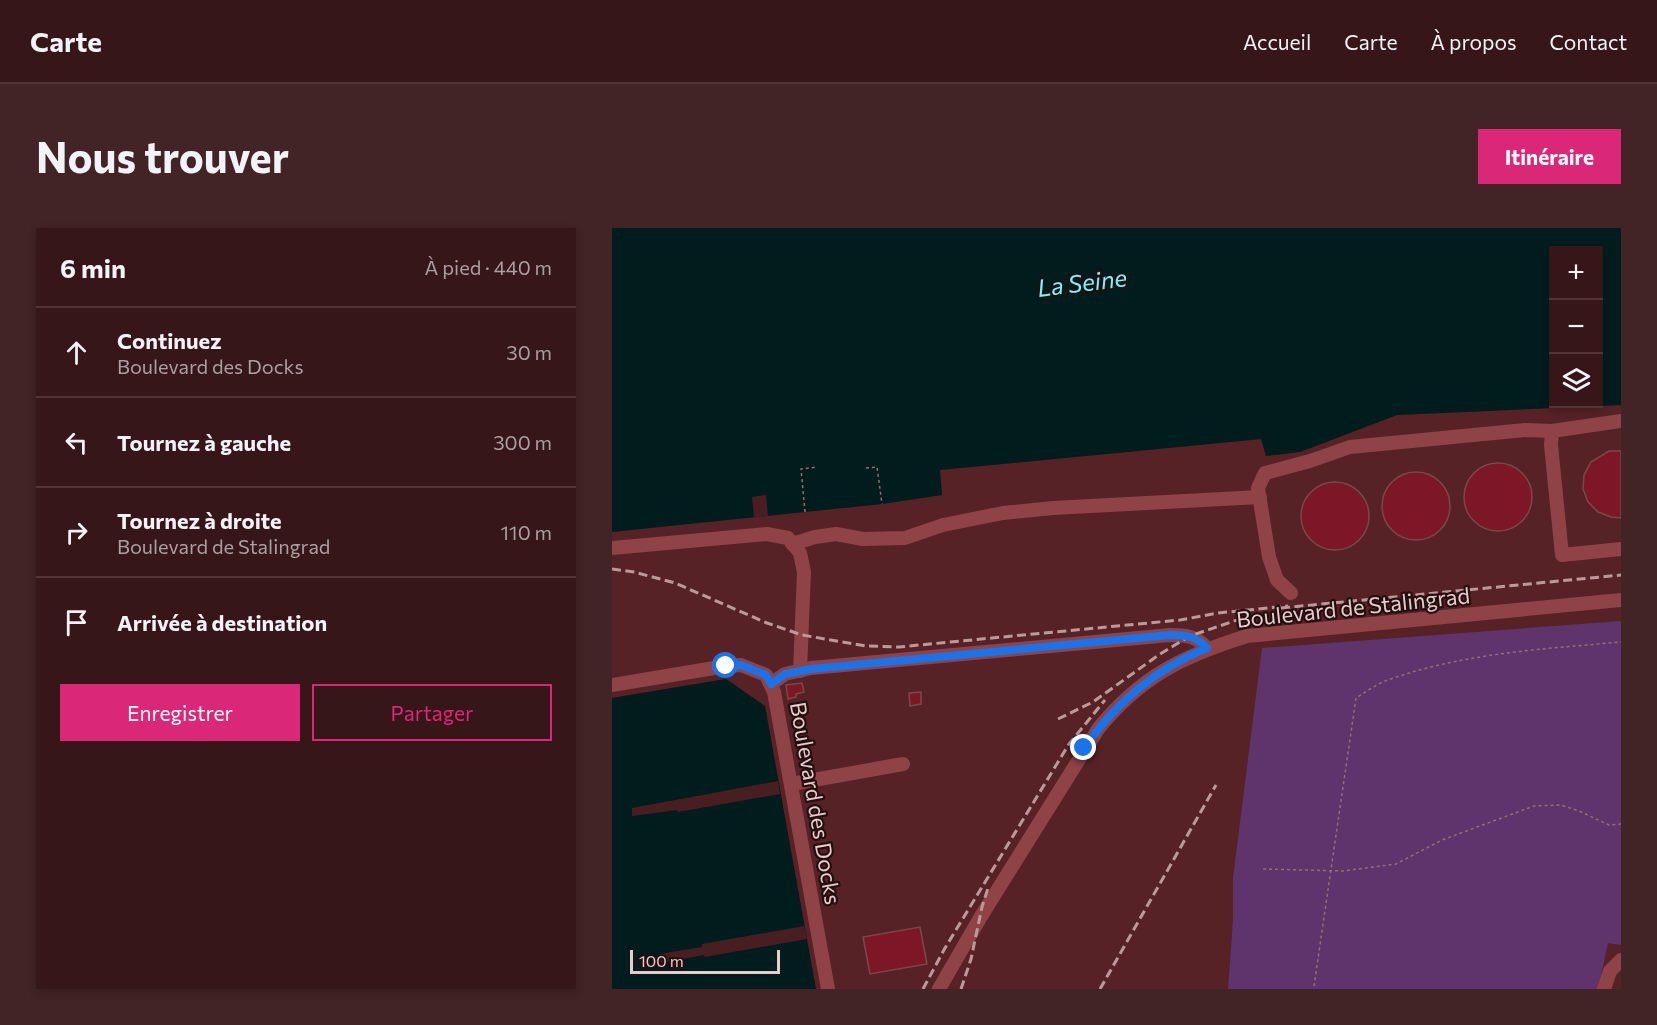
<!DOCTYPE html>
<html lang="fr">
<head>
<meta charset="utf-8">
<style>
	body { margin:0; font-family:Commissioner,sans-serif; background:#422326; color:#f1f3f6 }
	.controls { position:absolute; right:18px; top:18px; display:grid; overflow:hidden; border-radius:0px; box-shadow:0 3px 9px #0003 }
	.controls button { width:54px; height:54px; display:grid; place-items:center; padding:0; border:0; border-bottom:2px solid #513538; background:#371619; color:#f1f3f6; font:30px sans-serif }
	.scale { position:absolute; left:18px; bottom:15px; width:150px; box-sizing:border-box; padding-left:6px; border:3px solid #e8cbcb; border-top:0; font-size:16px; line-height:21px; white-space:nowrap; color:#e8cbcb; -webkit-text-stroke:4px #230f10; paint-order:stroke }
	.stop { position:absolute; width:18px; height:18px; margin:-14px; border:4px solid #1a73e8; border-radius:50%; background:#fff }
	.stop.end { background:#1a73e8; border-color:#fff; box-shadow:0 2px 6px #0008 }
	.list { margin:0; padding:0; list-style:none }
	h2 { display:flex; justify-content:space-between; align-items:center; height:78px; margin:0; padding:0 24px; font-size:26px }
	h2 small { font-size:20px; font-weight:400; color:#aa9fa2 }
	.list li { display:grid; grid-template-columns:39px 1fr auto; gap:18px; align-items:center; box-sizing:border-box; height:90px; padding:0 24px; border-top:2px solid #513538 }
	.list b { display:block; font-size:22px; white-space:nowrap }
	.list p { margin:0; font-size:20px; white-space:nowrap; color:#aa9fa2 }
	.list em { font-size:20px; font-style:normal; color:#aa9fa2 }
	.actions { display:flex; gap:12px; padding:18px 24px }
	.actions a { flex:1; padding:14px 0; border:2px solid #db2777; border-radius:0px; text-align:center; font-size:21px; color:#db2777 }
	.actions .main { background:#db2777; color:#fff }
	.icon { flex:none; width:33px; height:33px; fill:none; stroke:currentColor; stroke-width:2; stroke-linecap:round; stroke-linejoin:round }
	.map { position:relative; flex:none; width:1009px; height:761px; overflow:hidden; border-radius:0px }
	header { display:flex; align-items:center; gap:36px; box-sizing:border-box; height:84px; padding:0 30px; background:#371619; border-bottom:2px solid #513538 }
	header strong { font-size:28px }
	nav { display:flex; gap:33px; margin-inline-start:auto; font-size:21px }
	.intro { display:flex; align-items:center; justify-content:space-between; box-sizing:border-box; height:144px; padding:0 36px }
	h1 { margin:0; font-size:42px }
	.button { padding:15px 27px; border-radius:0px; background:#db2777; color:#fff; font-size:21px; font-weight:700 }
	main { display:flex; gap:36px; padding:0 36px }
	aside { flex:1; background:#371619; border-radius:0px; box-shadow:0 3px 9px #0003 }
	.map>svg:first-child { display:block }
	.built { fill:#562226 }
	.green { fill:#5f346d }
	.water { fill:#011c1d; fill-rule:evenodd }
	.pier { fill:#491e21 }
	.building { fill:#7d1728; stroke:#79494a; stroke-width:1.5 }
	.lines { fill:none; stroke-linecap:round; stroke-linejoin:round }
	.path { stroke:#946f71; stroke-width:1.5; stroke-dasharray:3 3; stroke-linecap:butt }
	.minor { stroke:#8f4347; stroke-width:14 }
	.rail { stroke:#bb9a9b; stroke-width:3; stroke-dasharray:9 4.5; stroke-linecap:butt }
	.route { stroke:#1a73e8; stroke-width:8 }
	.labels { text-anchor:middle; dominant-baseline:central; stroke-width:4.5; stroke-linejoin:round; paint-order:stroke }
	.street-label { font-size:22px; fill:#e8cbcb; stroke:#230f10 }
	.water-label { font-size:24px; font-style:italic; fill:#70f9fd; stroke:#230f10 }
</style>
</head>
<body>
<header>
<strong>Carte</strong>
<nav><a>Accueil</a><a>Carte</a><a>À propos</a><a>Contact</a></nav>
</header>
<div class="intro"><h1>Nous trouver</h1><a class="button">Itinéraire</a></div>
<main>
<aside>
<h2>6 min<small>À pied · 440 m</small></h2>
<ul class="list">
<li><svg class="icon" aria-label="ahead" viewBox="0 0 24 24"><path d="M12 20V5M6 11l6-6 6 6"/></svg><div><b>Continuez</b><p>Boulevard des Docks</p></div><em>30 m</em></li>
<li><svg class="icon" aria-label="left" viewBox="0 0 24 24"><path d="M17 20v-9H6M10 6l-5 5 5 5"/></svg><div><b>Tournez à gauche</b></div><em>300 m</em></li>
<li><svg class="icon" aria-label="right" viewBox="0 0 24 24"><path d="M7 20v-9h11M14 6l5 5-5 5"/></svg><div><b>Tournez à droite</b><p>Boulevard de Stalingrad</p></div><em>110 m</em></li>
<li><svg class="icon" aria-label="arrive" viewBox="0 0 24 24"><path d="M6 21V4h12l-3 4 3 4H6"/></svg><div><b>Arrivée à destination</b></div></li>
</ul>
<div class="actions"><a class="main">Enregistrer</a><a>Partager</a></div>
</aside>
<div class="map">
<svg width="1009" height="761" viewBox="0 0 1009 761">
	<rect width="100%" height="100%" fill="#491e21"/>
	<path class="built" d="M1009 177V761H203L153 479 114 451 0 470V303L270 276 329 267 328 242 649 211 654 228 688 224 785 187Z"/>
	<path class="green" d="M1009 393V717L996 715 986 761H616L621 692V650L650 420Z"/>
	<g class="water">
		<path d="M0 0H1009V177L785 187 688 224 654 228 649 211 328 242 330 267 270 276 0 304ZM942 22H987V176H942Z"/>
		<path d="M114 451 153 478 204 761H0V470Z"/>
	</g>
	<g class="pier">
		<path d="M154 267 156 288 142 290 140 269Z"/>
		<path d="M166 553 168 566 66 584 65 582 20 588V580Z"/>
		<path d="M192 698 195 711 93 729 92 727 49 735 47 726 90 719V716Z"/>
	</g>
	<g class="building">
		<path d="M997 223H1009V290L999 289 986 284 976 274 971 261 972 247 979 234Z"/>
		<circle cx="886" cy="269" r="34"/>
		<circle cx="804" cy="278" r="34"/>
		<circle cx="723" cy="288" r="34"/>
		<path d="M190 455 192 464 184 466V469L176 471 174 457Z"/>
		<path d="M309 464V476L298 478 297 465Z"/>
		<path d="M308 699 315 736 258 746 251 709Z"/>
	</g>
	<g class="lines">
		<g class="path">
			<path d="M254 240 265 239 270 276"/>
			<path d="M193 284 189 241 205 239"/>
			<path d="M651 641 731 643 784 636 830 612 922 578 949 577 967 583 997 597 1009 596"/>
			<path d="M702 758 744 470C754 464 764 456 776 452 851 425 931 421 1009 414"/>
		</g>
		<g class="minor">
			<path d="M1009 193 940 203 939 217 950 327 1009 321"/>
			<path d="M180 316 203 309 224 306 251 311 293 310 331 297 391 285 441 280 648 269"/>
			<path d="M0 320 155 306 176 310 188 325 192 344 188 443"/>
			<path d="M679 365 665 352 657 329 646 260 653 245 698 233 738 219 913 202 940 203"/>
			<path d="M159 456 173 446 199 440 558 407C574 407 584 408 595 420"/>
			<path d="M0 457 114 438 129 437 154 447 162 464 216 761"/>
			<path d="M179 556 291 536"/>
			<path d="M327 761 368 690 486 501C529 448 571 428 635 408L1009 372"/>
			<path d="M992 761 998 743 1009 732"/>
		</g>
		<g class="rail">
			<path d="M0 341 22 344 63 355 155 395 190 407 254 418 287 419 380 410 568 392 606 385 676 378"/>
			<path d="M669 380 1009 347"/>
			<path d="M446 491 481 474 548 426 578 408 637 388"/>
			<path d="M311 761 333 720 457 516 493 472"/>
			<path d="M349 761 359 731 370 679 377 657"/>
			<path d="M488 761 604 557"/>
		</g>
	</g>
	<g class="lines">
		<path class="route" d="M114 438 129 437 154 447 159 456 173 446 199 441 558 407C574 407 584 408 595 420 543 441 504 474 472 520"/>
	</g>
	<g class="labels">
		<g class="street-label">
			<text transform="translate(741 379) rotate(-6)">Boulevard de Stalingrad</text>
			<text transform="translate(204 575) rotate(80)">Boulevard des Docks</text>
		</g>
		<g class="water-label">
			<text transform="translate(470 54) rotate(-7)">La Seine</text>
		</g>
	</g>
</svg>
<div class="controls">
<button>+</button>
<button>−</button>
<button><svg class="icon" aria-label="layers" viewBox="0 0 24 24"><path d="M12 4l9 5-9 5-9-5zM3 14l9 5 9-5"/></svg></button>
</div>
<div class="scale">100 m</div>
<div class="stop" style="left:114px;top:438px"></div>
<div class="stop end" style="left:472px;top:520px"></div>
</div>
</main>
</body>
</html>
